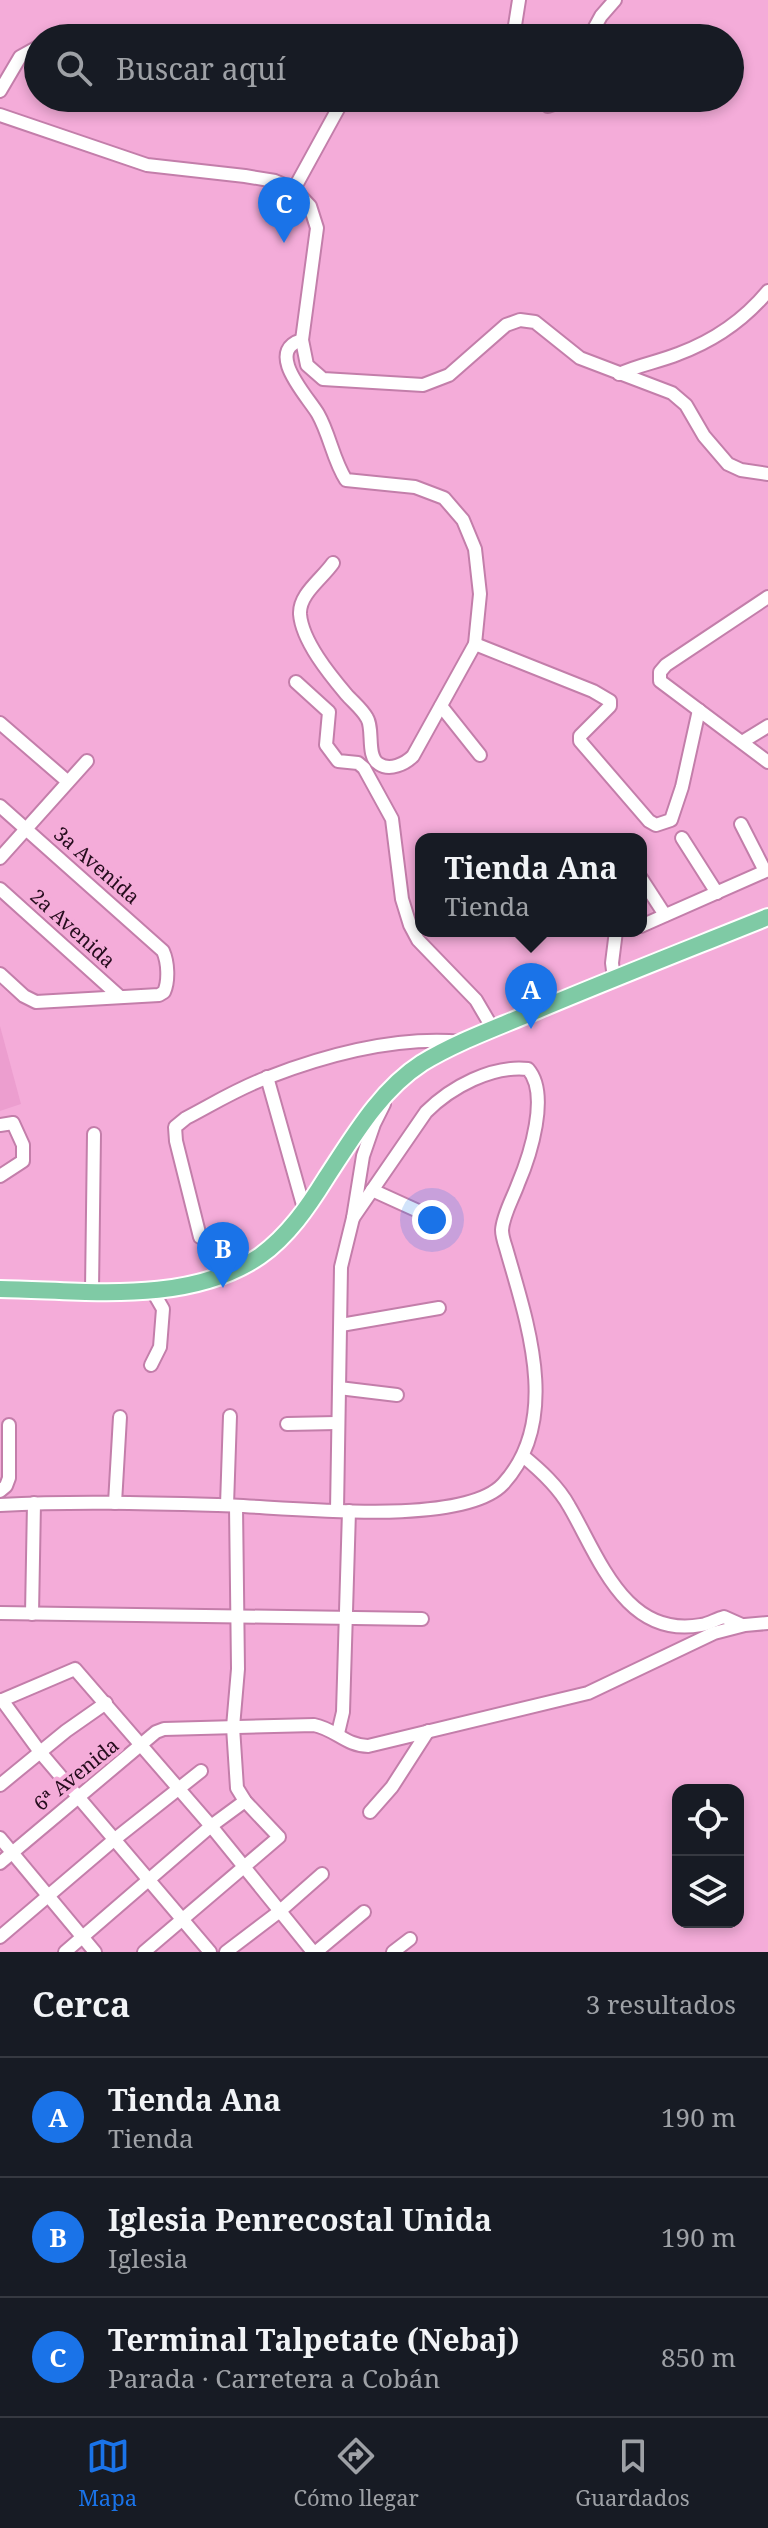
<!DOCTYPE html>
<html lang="es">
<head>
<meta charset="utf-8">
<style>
	body { margin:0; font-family:"Noto Serif",serif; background:#20242c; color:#f1f3f6 }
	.controls { position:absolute; right:24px; bottom:24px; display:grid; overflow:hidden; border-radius:16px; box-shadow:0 4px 12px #0003 }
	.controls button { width:72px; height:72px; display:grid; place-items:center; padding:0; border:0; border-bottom:2px solid #363941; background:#171b24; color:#f1f3f6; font:40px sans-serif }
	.you { position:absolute; left:432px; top:1220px; width:28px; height:28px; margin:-20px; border:6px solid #fff; border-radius:50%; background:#1a73e8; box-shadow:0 0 0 12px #1a73e833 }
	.badge { display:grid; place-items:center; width:52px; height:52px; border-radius:50%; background:#1a73e8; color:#fff; font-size:26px; font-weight:700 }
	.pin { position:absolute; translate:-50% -66px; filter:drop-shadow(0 2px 4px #0008) }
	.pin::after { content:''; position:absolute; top:42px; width:28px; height:24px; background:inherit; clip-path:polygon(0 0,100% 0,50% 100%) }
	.popup { position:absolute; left:415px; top:833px; width:232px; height:104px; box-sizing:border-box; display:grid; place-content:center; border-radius:16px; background:#171b24; filter:drop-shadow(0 2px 6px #0005); font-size:26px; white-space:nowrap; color:#9ea1a6 }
	.popup b { font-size:30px; color:#f1f3f6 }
	.popup::after { content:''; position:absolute; left:50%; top:100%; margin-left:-16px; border:16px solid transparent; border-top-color:#171b24 }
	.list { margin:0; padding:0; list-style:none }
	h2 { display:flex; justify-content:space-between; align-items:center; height:104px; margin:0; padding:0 32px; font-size:34px }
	h2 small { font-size:26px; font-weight:400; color:#9ea1a6 }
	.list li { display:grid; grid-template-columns:52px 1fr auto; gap:24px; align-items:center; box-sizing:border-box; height:120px; padding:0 32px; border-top:2px solid #363941 }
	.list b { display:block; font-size:30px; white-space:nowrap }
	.list p { margin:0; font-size:26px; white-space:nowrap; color:#9ea1a6 }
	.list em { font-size:26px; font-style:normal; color:#9ea1a6 }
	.icon { flex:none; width:44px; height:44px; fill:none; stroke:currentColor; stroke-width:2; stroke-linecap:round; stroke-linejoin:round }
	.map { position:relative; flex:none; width:768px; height:1952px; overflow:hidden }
	.search { position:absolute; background:#171b24; box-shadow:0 4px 12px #0003; left:24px; right:24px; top:24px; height:88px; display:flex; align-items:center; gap:20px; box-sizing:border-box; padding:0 28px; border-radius:44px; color:#9ea1a6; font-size:30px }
	.sheet { height:464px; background:#171b24 }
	nav { display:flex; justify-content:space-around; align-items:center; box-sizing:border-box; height:112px; border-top:2px solid #363941; background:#171b24; font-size:22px; color:#9ea1a6 }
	nav a { display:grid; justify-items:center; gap:4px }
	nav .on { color:#1a73e8 }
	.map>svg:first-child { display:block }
	.built { fill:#ec9ecf }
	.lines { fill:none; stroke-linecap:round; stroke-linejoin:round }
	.minor-casing { stroke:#c37eaa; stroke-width:16 }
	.highway-casing { stroke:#fff; stroke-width:20 }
	.minor { stroke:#fff; stroke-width:12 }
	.highway { stroke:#7fcaa5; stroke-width:16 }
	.labels { text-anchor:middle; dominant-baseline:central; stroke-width:8; stroke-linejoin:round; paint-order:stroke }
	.street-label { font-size:20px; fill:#250c1d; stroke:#f4acd9 }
</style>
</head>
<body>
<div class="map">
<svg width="768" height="1952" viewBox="0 0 768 1952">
	<rect width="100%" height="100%" fill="#f4acd9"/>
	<path class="built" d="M0 1026 21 1104 0 1111Z"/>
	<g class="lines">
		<g class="minor-casing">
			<g id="minor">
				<path d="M513 38 519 0"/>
				<path d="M589 38 601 16 615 0"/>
				<path d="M0 91 20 57 38 47"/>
				<path d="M540 98 548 106 557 103 559 98"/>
				<path d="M0 115 147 165 245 176 275 181 294 189 310 206 317 228 302 340 307 365 323 379 423 385 449 375 506 325 520 320 535 322 580 358 672 393 686 405 704 436 728 464 741 470 768 474"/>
				<path d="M294 189 339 107 347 98"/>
				<path d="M302 340C263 351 309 398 318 414 330 435 333 460 346 480L415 487 444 498 463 520 475 549 480 594 475 644 413 756C405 764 390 771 379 764 366 757 374 729 367 718 362 709 353 702 346 694 330 675 302 641 300 614 299 594 322 579 333 563"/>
				<path d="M619 374C638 365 658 362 678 354 713 341 744 320 768 291"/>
				<path d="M768 597 666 665 660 672V681L768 762"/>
				<path d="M475 644 593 691 610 701V706L580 736V741L649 821 656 825 671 820 682 787 699 710"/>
				<path d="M296 682 329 712 326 745 338 761 358 763 364 768 392 819 402 899 410 925 418 940 476 1000 493 1029"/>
				<path d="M441 706 480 755"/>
				<path d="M0 723 67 781"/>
				<path d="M742 742 768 726"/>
				<path d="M0 806 163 951C168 962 169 981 164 992L159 995 36 1002 24 996 0 974"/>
				<path d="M741 824 765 871"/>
				<path d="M682 838 717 893"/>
				<path d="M0 858 87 761"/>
				<path d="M641 878 665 915"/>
				<path d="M0 889 119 996"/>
				<path d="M641 926 768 870"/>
				<path d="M614 978 612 963 616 931"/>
				<path d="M267 1077 305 1212"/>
				<path d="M0 1125 13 1123 23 1145V1161L0 1176"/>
				<path d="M372 1190 438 1220"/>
				<path d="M200 1237 176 1141 175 1127 186 1118C213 1104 240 1087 269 1077 329 1054 397 1036 462 1042"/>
				<path d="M92 1290 94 1134"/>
				<path d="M341 1325 439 1308"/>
				<path d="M151 1365 160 1347 163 1309 152 1290"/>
				<path d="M339 1388 397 1395"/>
				<path d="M287 1424 337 1423"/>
				<path d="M523 1456C540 1470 558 1486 569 1506 599 1557 625 1639 701 1625 709 1624 716 1619 724 1617L742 1625"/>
				<path d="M0 1491 6 1486 9 1478V1425"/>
				<path d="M115 1503 120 1417"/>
				<path d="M0 1505C73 1501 145 1503 218 1505 279 1506 461 1529 503 1484 562 1420 527 1322 506 1248 504 1242 502 1236 502 1230 503 1215 513 1198 518 1184 530 1156 550 1094 528 1069 492 1065 451 1087 426 1112L353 1218"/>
				<path d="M227 1505 230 1416"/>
				<path d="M337 1510 341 1267 353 1218 363 1156 374 1124 384 1104"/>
				<path d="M0 1613 422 1619"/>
				<path d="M32 1614 34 1503"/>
				<path d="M2 1700 40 1752 210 1952"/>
				<path d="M0 1701 75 1669 211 1826 313 1952"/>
				<path d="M338 1733 343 1712 349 1511"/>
				<path d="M0 1785 66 1731 106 1703"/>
				<path d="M370 1812 392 1787 428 1731"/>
				<path d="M0 1838 95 1952"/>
				<path d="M0 1863 156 1732 164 1729 314 1725C335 1729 347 1746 368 1746L588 1693 714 1633 745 1625 768 1623"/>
				<path d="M0 1937 115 1839 201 1771"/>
				<path d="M65 1952 211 1826 245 1801"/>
				<path d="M144 1952 279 1837 245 1801 237 1788 233 1727 238 1669 236 1506"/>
				<path d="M226 1952 280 1911 322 1874"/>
				<path d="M316 1952 364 1912"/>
				<path d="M393 1952 410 1939"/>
			</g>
		</g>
		<g class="highway-casing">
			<path id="highway" d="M0 1289C83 1290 187 1306 260 1256 288 1236 308 1207 326 1178 353 1137 380 1090 422 1063 458 1041 499 1027 538 1010 614 978 691 948 768 917"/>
		</g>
		<use href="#minor" class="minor"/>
		<use href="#highway" class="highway"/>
	</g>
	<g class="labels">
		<g class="street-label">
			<text transform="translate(97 865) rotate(41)">3a Avenida</text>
			<text transform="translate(73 928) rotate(42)">2a Avenida</text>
			<text transform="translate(76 1774) rotate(-39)">6ª Avenida</text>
		</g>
	</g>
</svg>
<div class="controls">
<button><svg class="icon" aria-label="locate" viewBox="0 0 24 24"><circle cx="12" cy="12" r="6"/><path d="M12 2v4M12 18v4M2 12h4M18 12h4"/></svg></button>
<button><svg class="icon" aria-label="layers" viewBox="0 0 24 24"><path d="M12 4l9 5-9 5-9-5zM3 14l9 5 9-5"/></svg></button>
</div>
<div class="you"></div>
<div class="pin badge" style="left:531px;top:1029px">A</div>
<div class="popup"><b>Tienda Ana</b>Tienda</div>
<div class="pin badge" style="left:223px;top:1288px">B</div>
<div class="pin badge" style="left:284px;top:243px">C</div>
<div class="search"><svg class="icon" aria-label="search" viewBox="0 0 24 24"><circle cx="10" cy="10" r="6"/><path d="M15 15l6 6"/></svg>Buscar aquí</div>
</div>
<section class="sheet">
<h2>Cerca<small>3 resultados</small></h2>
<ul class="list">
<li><span class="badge">A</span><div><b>Tienda Ana</b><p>Tienda</p></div><em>190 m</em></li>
<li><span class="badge">B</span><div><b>Iglesia Penrecostal Unida</b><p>Iglesia</p></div><em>190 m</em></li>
<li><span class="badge">C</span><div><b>Terminal Talpetate (Nebaj)</b><p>Parada · Carretera a Cobán</p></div><em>850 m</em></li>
</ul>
</section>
<nav>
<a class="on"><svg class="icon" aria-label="map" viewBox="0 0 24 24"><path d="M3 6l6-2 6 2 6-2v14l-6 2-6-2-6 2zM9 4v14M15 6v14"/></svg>Mapa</a>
<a><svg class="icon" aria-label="directions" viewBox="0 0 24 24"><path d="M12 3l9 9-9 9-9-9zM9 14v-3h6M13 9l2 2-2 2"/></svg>Cómo llegar</a>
<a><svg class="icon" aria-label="saved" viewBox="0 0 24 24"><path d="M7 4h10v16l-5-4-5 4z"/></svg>Guardados</a>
</nav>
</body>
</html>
